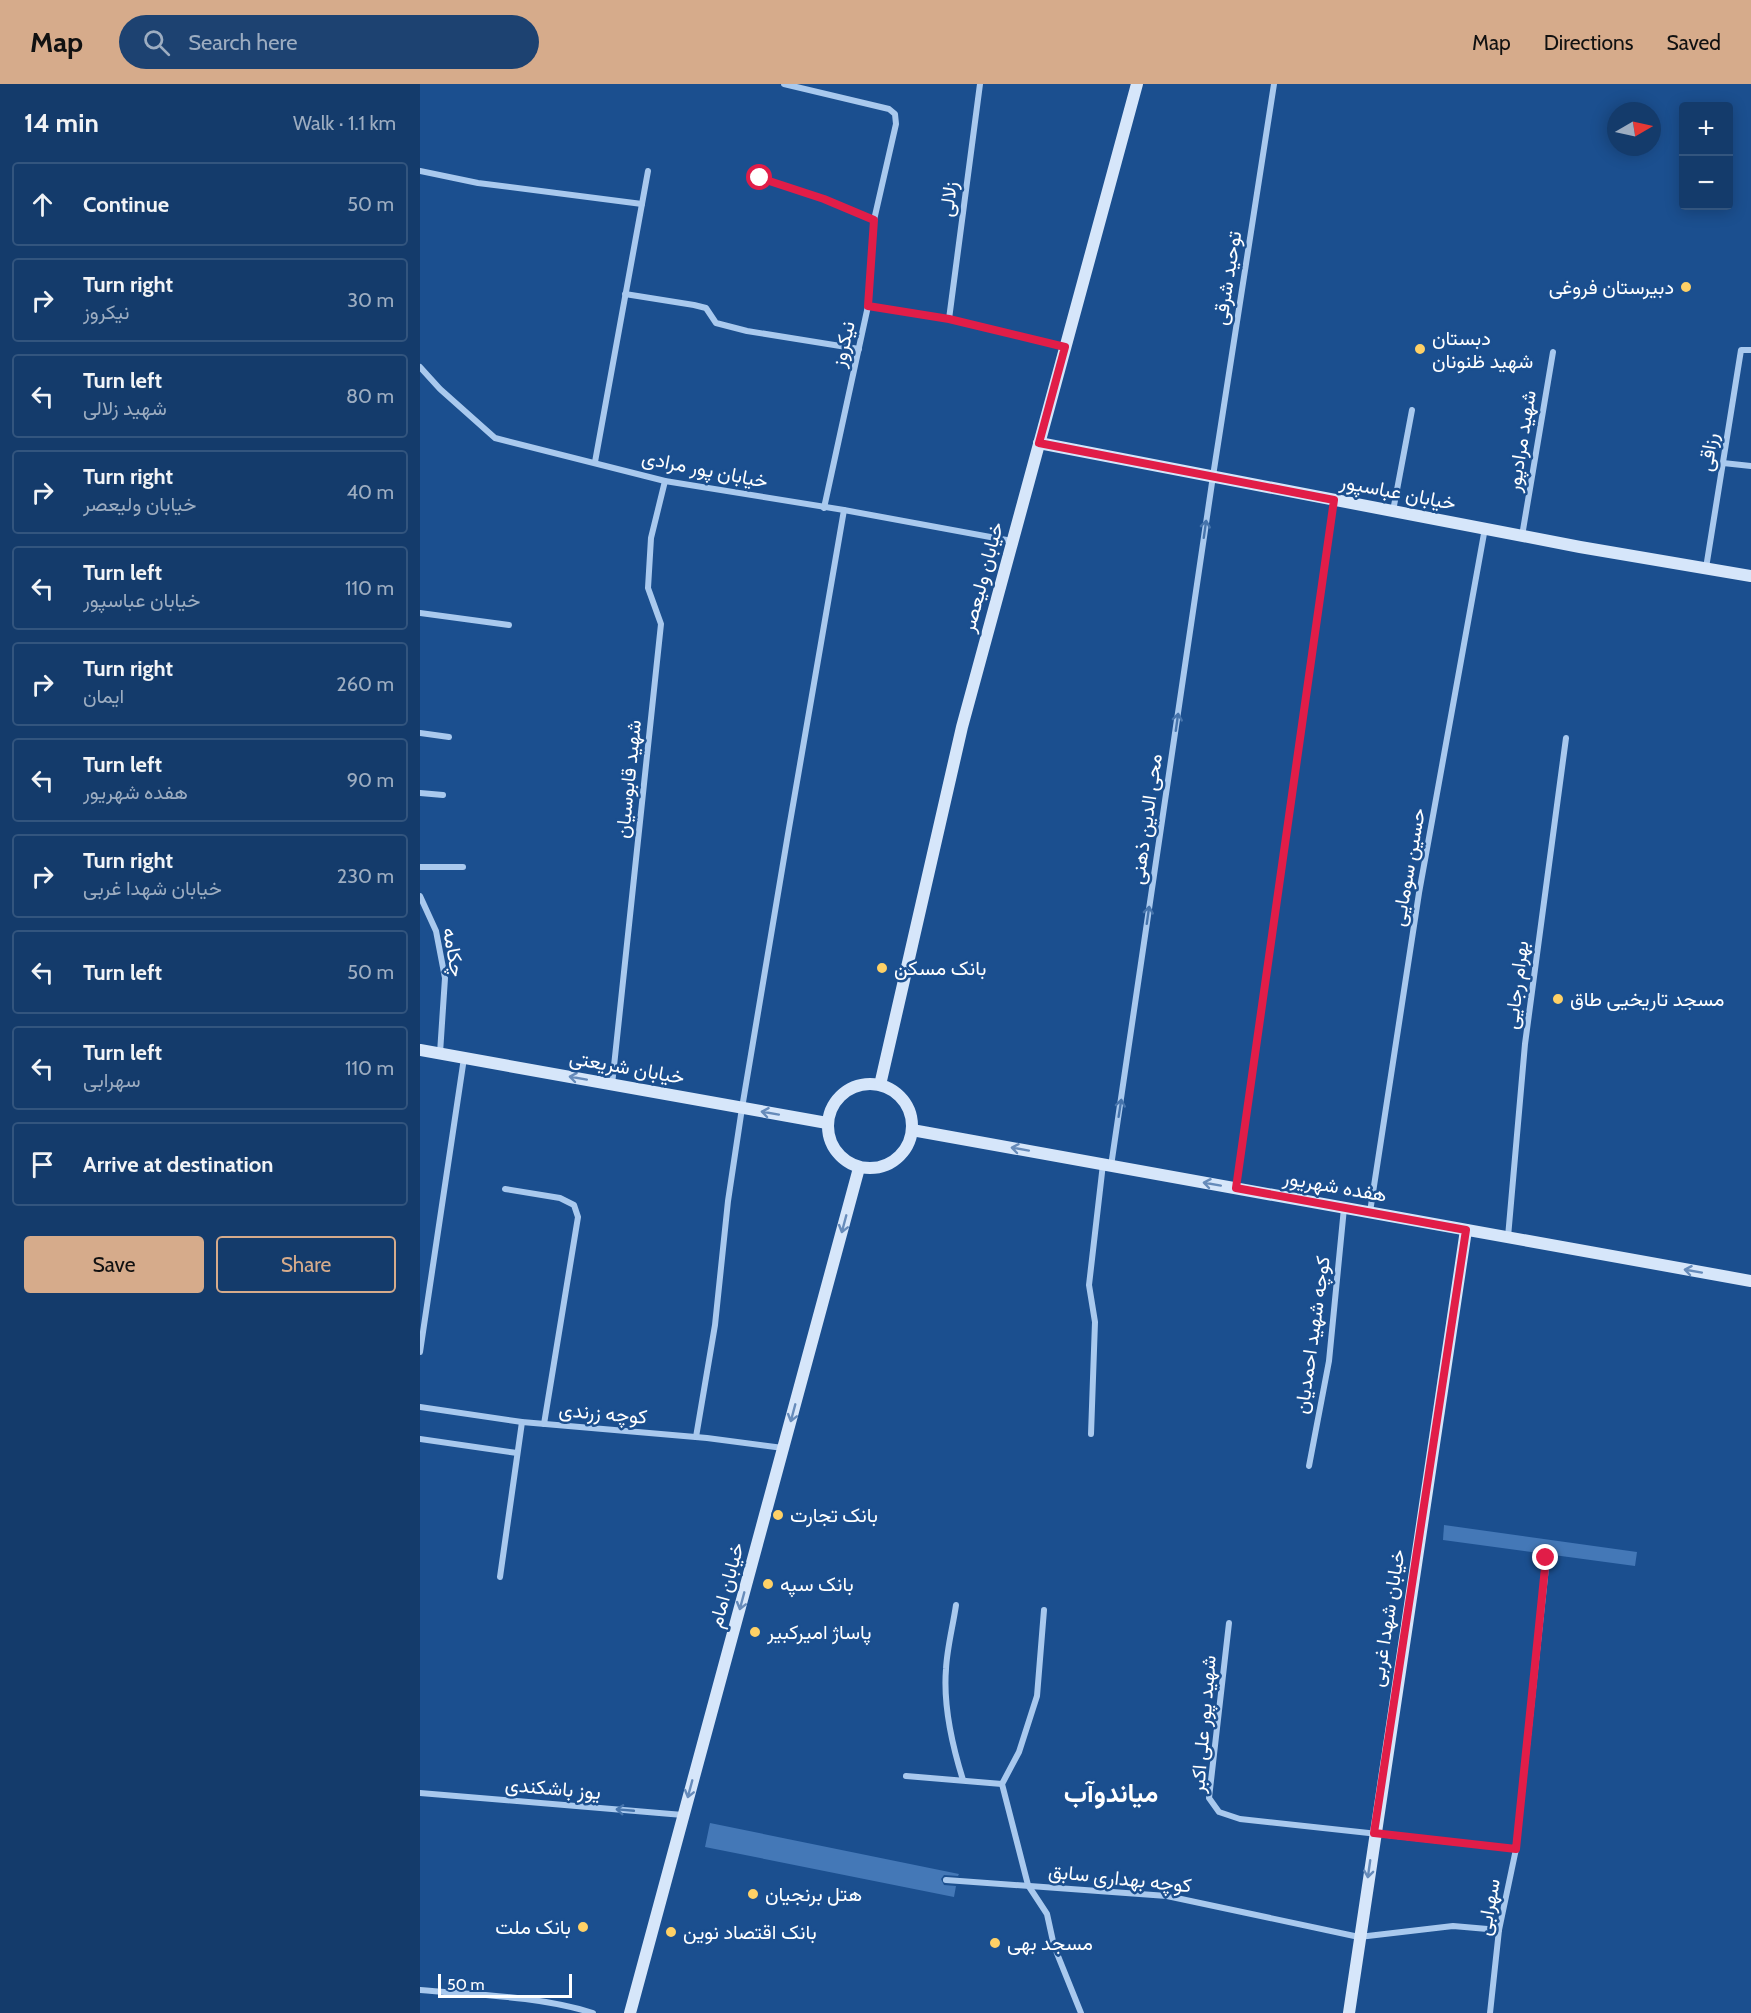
<!DOCTYPE html>
<html lang="en">
<head>
<meta charset="utf-8">
<style>
	body { margin:0; font-family:Cabin,Vazirmatn,sans-serif; background:#1d4271; color:#f1f3f6 }
	.controls { position:absolute; right:18px; top:18px; display:grid; overflow:hidden; border-radius:6px; box-shadow:0 3px 15px #0003 }
	.controls button { width:54px; height:54px; display:grid; place-items:center; padding:0; border:0; border-bottom:2px solid #33557e; background:#143b6b; color:#f1f3f6; font:30px sans-serif }
	.compass { position:absolute; left:1187px; top:18px; width:54px; height:54px; border-radius:50%; background:#143b6b; box-shadow:0 3px 15px #0003; rotate:81deg }
	.scale { position:absolute; left:18px; bottom:15px; width:134px; box-sizing:border-box; padding-left:6px; border:3px solid #fff; border-top:0; font-size:16px; line-height:21px; white-space:nowrap; color:#fff; -webkit-text-stroke:4px #1b4f8f; paint-order:stroke }
	.stop { position:absolute; width:18px; height:18px; margin:-14px; border:4px solid #e11d48; border-radius:50%; background:#fff }
	.stop.end { background:#e11d48; border-color:#fff; box-shadow:0 2px 6px #0008 }
	.list { margin:0; padding:0; list-style:none }
	h2 { display:flex; justify-content:space-between; align-items:center; height:78px; margin:0; padding:0 24px; font-size:26px }
	h2 small { font-size:20px; font-weight:400; color:#9dadc1 }
	.list li { display:grid; grid-template-columns:39px 1fr auto; gap:18px; align-items:center; box-sizing:border-box; height:84px; margin:0 12px 12px; padding:0 12px; border:2px solid #33557e; border-radius:6px }
	.list b { display:block; font-size:22px; white-space:nowrap }
	.list p { margin:0; font-size:20px; white-space:nowrap; color:#9dadc1 }
	.list em { font-size:20px; font-style:normal; color:#9dadc1 }
	.actions { display:flex; gap:12px; padding:18px 24px }
	.actions a { flex:1; padding:14px 0; border:2px solid #d6ab8b; border-radius:6px; text-align:center; font-size:21px; color:#d6ab8b }
	.actions .main { background:#d6ab8b; color:#111 }
	.icon { flex:none; width:33px; height:33px; fill:none; stroke:currentColor; stroke-width:2; stroke-linecap:round; stroke-linejoin:round }
	.map { position:relative; flex:none; width:1331px; height:1929px; overflow:hidden }
	header { display:flex; align-items:center; gap:36px; box-sizing:border-box; height:84px; padding:0 30px; background:#d6ab8b; color:#111 }
	header strong { font-size:28px }
	nav { display:flex; gap:33px; margin-inline-start:auto; font-size:21px }
	.search { width:420px; height:54px; background:#1d4271; display:flex; align-items:center; gap:15px; box-sizing:border-box; padding:0 21px; border-radius:33px; color:#9dadc1; font-size:22px }
	main { display:flex }
	aside { flex:1; background:#143b6b }
	.map>svg:first-child { display:block }
	.building { fill:#4478b7 }
	.lines { fill:none; stroke-linecap:round; stroke-linejoin:round }
	.minor { stroke:#a9c9ee; stroke-width:6 }
	.secondary { stroke:#d6e6fa; stroke-width:12 }
	.oneway { stroke:#4674ac }
	.oneway2 { stroke:#668bba }
	.route { stroke:#e11d48; stroke-width:8 }
	.poi-dot { fill:#ffd166; stroke:#1b4f8f; stroke-width:2 }
	.labels { text-anchor:middle; dominant-baseline:central; stroke-width:5; stroke-linejoin:round; paint-order:stroke }
	.street-label { font-size:20px; fill:#fff; stroke:#1b4f8f }
	.poi-label { font-size:20px; fill:#fff; stroke:#1b4f8f; text-anchor:start }
	.district-label { font-size:26px; font-weight:bold; fill:#fff; stroke:#1b4f8f }
</style>
</head>
<body>
<header>
<strong>Map</strong>
<div class="search"><svg class="icon" aria-label="search" viewBox="0 0 24 24"><circle cx="10" cy="10" r="6"/><path d="M15 15l6 6"/></svg>Search here</div>
<nav><a>Map</a><a>Directions</a><a>Saved</a></nav>
</header>
<main>
<aside>
<h2>14 min<small>Walk · 1.1 km</small></h2>
<ul class="list">
<li><svg class="icon" aria-label="ahead" viewBox="0 0 24 24"><path d="M12 20V5M6 11l6-6 6 6"/></svg><div><b>Continue</b></div><em>50 m</em></li>
<li><svg class="icon" aria-label="right" viewBox="0 0 24 24"><path d="M7 20v-9h11M14 6l5 5-5 5"/></svg><div><b>Turn right</b><p>نیکروز</p></div><em>30 m</em></li>
<li><svg class="icon" aria-label="left" viewBox="0 0 24 24"><path d="M17 20v-9H6M10 6l-5 5 5 5"/></svg><div><b>Turn left</b><p>شهید زلالی</p></div><em>80 m</em></li>
<li><svg class="icon" aria-label="right" viewBox="0 0 24 24"><path d="M7 20v-9h11M14 6l5 5-5 5"/></svg><div><b>Turn right</b><p>خیابان ولیعصر</p></div><em>40 m</em></li>
<li><svg class="icon" aria-label="left" viewBox="0 0 24 24"><path d="M17 20v-9H6M10 6l-5 5 5 5"/></svg><div><b>Turn left</b><p>خیابان عباسپور</p></div><em>110 m</em></li>
<li><svg class="icon" aria-label="right" viewBox="0 0 24 24"><path d="M7 20v-9h11M14 6l5 5-5 5"/></svg><div><b>Turn right</b><p>ایمان</p></div><em>260 m</em></li>
<li><svg class="icon" aria-label="left" viewBox="0 0 24 24"><path d="M17 20v-9H6M10 6l-5 5 5 5"/></svg><div><b>Turn left</b><p>هفده شهریور</p></div><em>90 m</em></li>
<li><svg class="icon" aria-label="right" viewBox="0 0 24 24"><path d="M7 20v-9h11M14 6l5 5-5 5"/></svg><div><b>Turn right</b><p>خیابان شهدا غربی</p></div><em>230 m</em></li>
<li><svg class="icon" aria-label="left" viewBox="0 0 24 24"><path d="M17 20v-9H6M10 6l-5 5 5 5"/></svg><div><b>Turn left</b></div><em>50 m</em></li>
<li><svg class="icon" aria-label="left" viewBox="0 0 24 24"><path d="M17 20v-9H6M10 6l-5 5 5 5"/></svg><div><b>Turn left</b><p>سهرابی</p></div><em>110 m</em></li>
<li><svg class="icon" aria-label="arrive" viewBox="0 0 24 24"><path d="M6 21V4h12l-3 4 3 4H6"/></svg><div><b>Arrive at destination</b></div></li>
</ul>
<div class="actions"><a class="main">Save</a><a>Share</a></div>
</aside>
<div class="map">
<svg width="1331" height="1929" viewBox="0 0 1331 1929">
	<rect width="100%" height="100%" fill="#1b4f8f"/>
	<g class="building">
		<path d="M1024 1441 1217 1468 1215 1482 1023 1456Z"/>
		<path d="M290 1739 539 1790 538 1792 524 1791 521 1795 524 1801 536 1802 534 1813 285 1763Z"/>
	</g>
	<g class="lines">
		<g class="minor">
			<path d="M364 0 469 25 475 30 476 40 454 136 448 222 404 424"/>
			<path d="M0 87 58 99 222 120"/>
			<path d="M340 94 404 115 454 136"/>
			<path d="M205 210 274 221 286 224 296 239 327 247 439 265"/>
			<path d="M448 222 529 235 645 263"/>
			<path d="M529 235 560 0"/>
			<path d="M0 283 20 305 75 354 245 397 424 426 592 457"/>
			<path d="M175 378 228 87"/>
			<path d="M1303 379 1331 382"/>
			<path d="M973 427 992 326"/>
			<path d="M1102 452 1133 268"/>
			<path d="M1286 484 1321 266H1331"/>
			<path d="M0 529 89 541"/>
			<path d="M0 649 29 653"/>
			<path d="M0 709 23 711"/>
			<path d="M0 783H43"/>
			<path d="M0 812 16 847 25 894 20 969"/>
			<path d="M192 1001 241 540 228 504 231 454 245 397"/>
			<path d="M691 1082 793 392 854 0"/>
			<path d="M816 1104 914 416"/>
			<path d="M85 1105 140 1114 154 1121 158 1133 124 1340"/>
			<path d="M950 1128 999 809 1065 444"/>
			<path d="M1088 1153 1105 960 1146 654"/>
			<path d="M0 1268 44 974"/>
			<path d="M0 1323 102 1338 287 1354 363 1364"/>
			<path d="M671 1350 675 1238 669 1201 683 1080"/>
			<path d="M276 1353 295 1241 308 1117 322 1024 369 744 424 426"/>
			<path d="M0 1355 97 1369"/>
			<path d="M889 1382 909 1277 924 1124"/>
			<path d="M80 1493 102 1338"/>
			<path d="M536 1521C533 1542 527 1564 526 1585 523 1622 532 1661 543 1696"/>
			<path d="M624 1526 617 1612 599 1668 582 1700 608 1801 627 1830 634 1862 661 1929"/>
			<path d="M809 1539 789 1714 799 1728 820 1735 1096 1765"/>
			<path d="M486 1692 582 1700"/>
			<path d="M0 1709 263 1731"/>
			<path d="M526 1796 747 1812 939 1853 1033 1842 1079 1846"/>
			<path d="M0 1906C57 1911 118 1912 173 1929"/>
			<path d="M1070 1929 1079 1846 1096 1765 1127 1474"/>
		</g>
		<g class="secondary">
			<path d="M619 359 1160 463 1331 492"/>
			<path d="M0 966 407 1039"/>
			<circle cx="450" cy="1042" r="42"/>
			<path d="M460 1001 542 643 717 0"/>
			<path d="M492 1046 1331 1197"/>
			<path d="M210 1929 439 1084"/>
			<path d="M929 1929 1046 1146"/>
		</g>
	</g>
	<defs><path id="oneway-shaft" d="M-6 0H5M1.5-3L5.5 0L1.5 3" fill="none" stroke-width="1.6" stroke-linecap="round" stroke-linejoin="round" transform="scale(1.5)"/></defs>
	<g class="oneway">
		<use href="#oneway-shaft" transform="translate(785 445) rotate(-82)"/>
		<use href="#oneway-shaft" transform="translate(757 638) rotate(-82)"/>
		<use href="#oneway-shaft" transform="translate(728 831) rotate(-82)"/>
		<use href="#oneway-shaft" transform="translate(700 1024) rotate(-81)"/>
		<use href="#oneway-shaft" transform="translate(205 1726) rotate(-175)"/>
	</g>
	<g class="oneway2">
		<use href="#oneway-shaft" transform="translate(158 994) rotate(-170)"/>
		<use href="#oneway-shaft" transform="translate(350 1029) rotate(-170)"/>
		<use href="#oneway-shaft" transform="translate(600 1065) rotate(-170)"/>
		<use href="#oneway-shaft" transform="translate(792 1100) rotate(-170)"/>
		<use href="#oneway-shaft" transform="translate(424 1140) rotate(105)"/>
		<use href="#oneway-shaft" transform="translate(1273 1187) rotate(-170)"/>
		<use href="#oneway-shaft" transform="translate(373 1329) rotate(105)"/>
		<use href="#oneway-shaft" transform="translate(322 1517) rotate(105)"/>
		<use href="#oneway-shaft" transform="translate(270 1705) rotate(105)"/>
		<use href="#oneway-shaft" transform="translate(949 1785) rotate(98)"/>
	</g>
	<g class="lines">
		<path class="route" d="M340 94 404 115 454 136 448 222 529 235 645 263 619 359 914 416 816 1104 1046 1146 954 1749 1096 1765 1126 1474"/>
	</g>
	<g class="poi-dot">
		<circle cx="1266" cy="203" r="6"/>
		<circle cx="1000" cy="265" r="6"/>
		<circle cx="462" cy="884" r="6"/>
		<circle cx="1138" cy="915" r="6"/>
		<circle cx="358" cy="1431" r="6"/>
		<circle cx="348" cy="1500" r="6"/>
		<circle cx="335" cy="1548" r="6"/>
		<circle cx="333" cy="1810" r="6"/>
		<circle cx="163" cy="1843" r="6"/>
		<circle cx="251" cy="1848" r="6"/>
		<circle cx="575" cy="1859" r="6"/>
	</g>
	<g class="labels">
		<g class="street-label">
			<text transform="translate(528 115) rotate(-82)">زلالی</text>
			<text transform="translate(807 194) rotate(-81)">توحید شرقی</text>
			<text transform="translate(423 260) rotate(-77)">نیکروز</text>
			<text transform="translate(1101 357) rotate(-81)">شهید مرادپور</text>
			<text transform="translate(1288 368) rotate(-81)">رزاقی</text>
			<text transform="translate(285 385) rotate(11)">خیابان پور مرادی</text>
			<text transform="translate(978 408) rotate(11)">خیابان عباسپور</text>
			<text transform="translate(562 493) rotate(-75)">خیابان ولیعصر</text>
			<text transform="translate(208 695) rotate(-84)">شهید قابوسیان</text>
			<text transform="translate(726 735) rotate(-82)">محی الدین ذهنی</text>
			<text transform="translate(988 783) rotate(-80)">حسین سومایی</text>
			<text transform="translate(34 868) rotate(80)">چکامه</text>
			<text transform="translate(1096 901) rotate(-83)">بهرام رجایی</text>
			<text transform="translate(207 983) rotate(10)">خیابان شریعتی</text>
			<text transform="translate(915 1102) rotate(10)">هفده شهریور</text>
			<text transform="translate(892 1251) rotate(-82)">کوچه شهید احمدیان</text>
			<text transform="translate(183 1329) rotate(5)">کوچه زرندی</text>
			<text transform="translate(306 1501) rotate(-75)">خیابان امام</text>
			<text transform="translate(967 1534) rotate(-81)">خیابان شهدا غربی</text>
			<text transform="translate(783 1640) rotate(-85)">شهید پور علی اکبر</text>
			<text transform="translate(133 1704) rotate(5)">یوز باشکندی</text>
			<text transform="translate(700 1794) rotate(6)">کوچه بهداری سابق</text>
			<text transform="translate(1068 1823) rotate(-80)">سهرابی</text>
		</g>
		<g class="poi-label">
			<text x="1254" y="203" text-anchor="end">دبیرستان فروغی</text>
			<text x="1012" y="254">دبستان<tspan x="1012" dy="23">شهید ظنونان</tspan></text>
			<text x="474" y="884">بانک مسکن</text>
			<text x="1150" y="915">مسجد تاریخیی طاق</text>
			<text x="370" y="1431">بانک تجارت</text>
			<text x="360" y="1500">بانک سپه</text>
			<text x="347" y="1548">پاساژ امیرکبیر</text>
			<text x="345" y="1810">هتل برنجیان</text>
			<text x="151" y="1843" text-anchor="end">بانک ملت</text>
			<text x="263" y="1848">بانک اقتصاد نوین</text>
			<text x="587" y="1859">مسجد بهی</text>
		</g>
		<g class="district-label">
			<text x="691" y="1709">میاندوآب</text>
		</g>
	</g>
</svg>
<div class="controls">
<button>+</button>
<button>−</button>
</div>
<svg class="compass" viewBox="-18 -18 36 36"><path d="M0-13l5 13h-10z" fill="#e53935"/><path d="M0 13l5-13h-10z" fill="#9dadc1"/></svg>
<div class="scale">50 m</div>
<div class="stop" style="left:340px;top:94px"></div>
<div class="stop end" style="left:1126px;top:1474px"></div>
</div>
</main>
</body>
</html>
